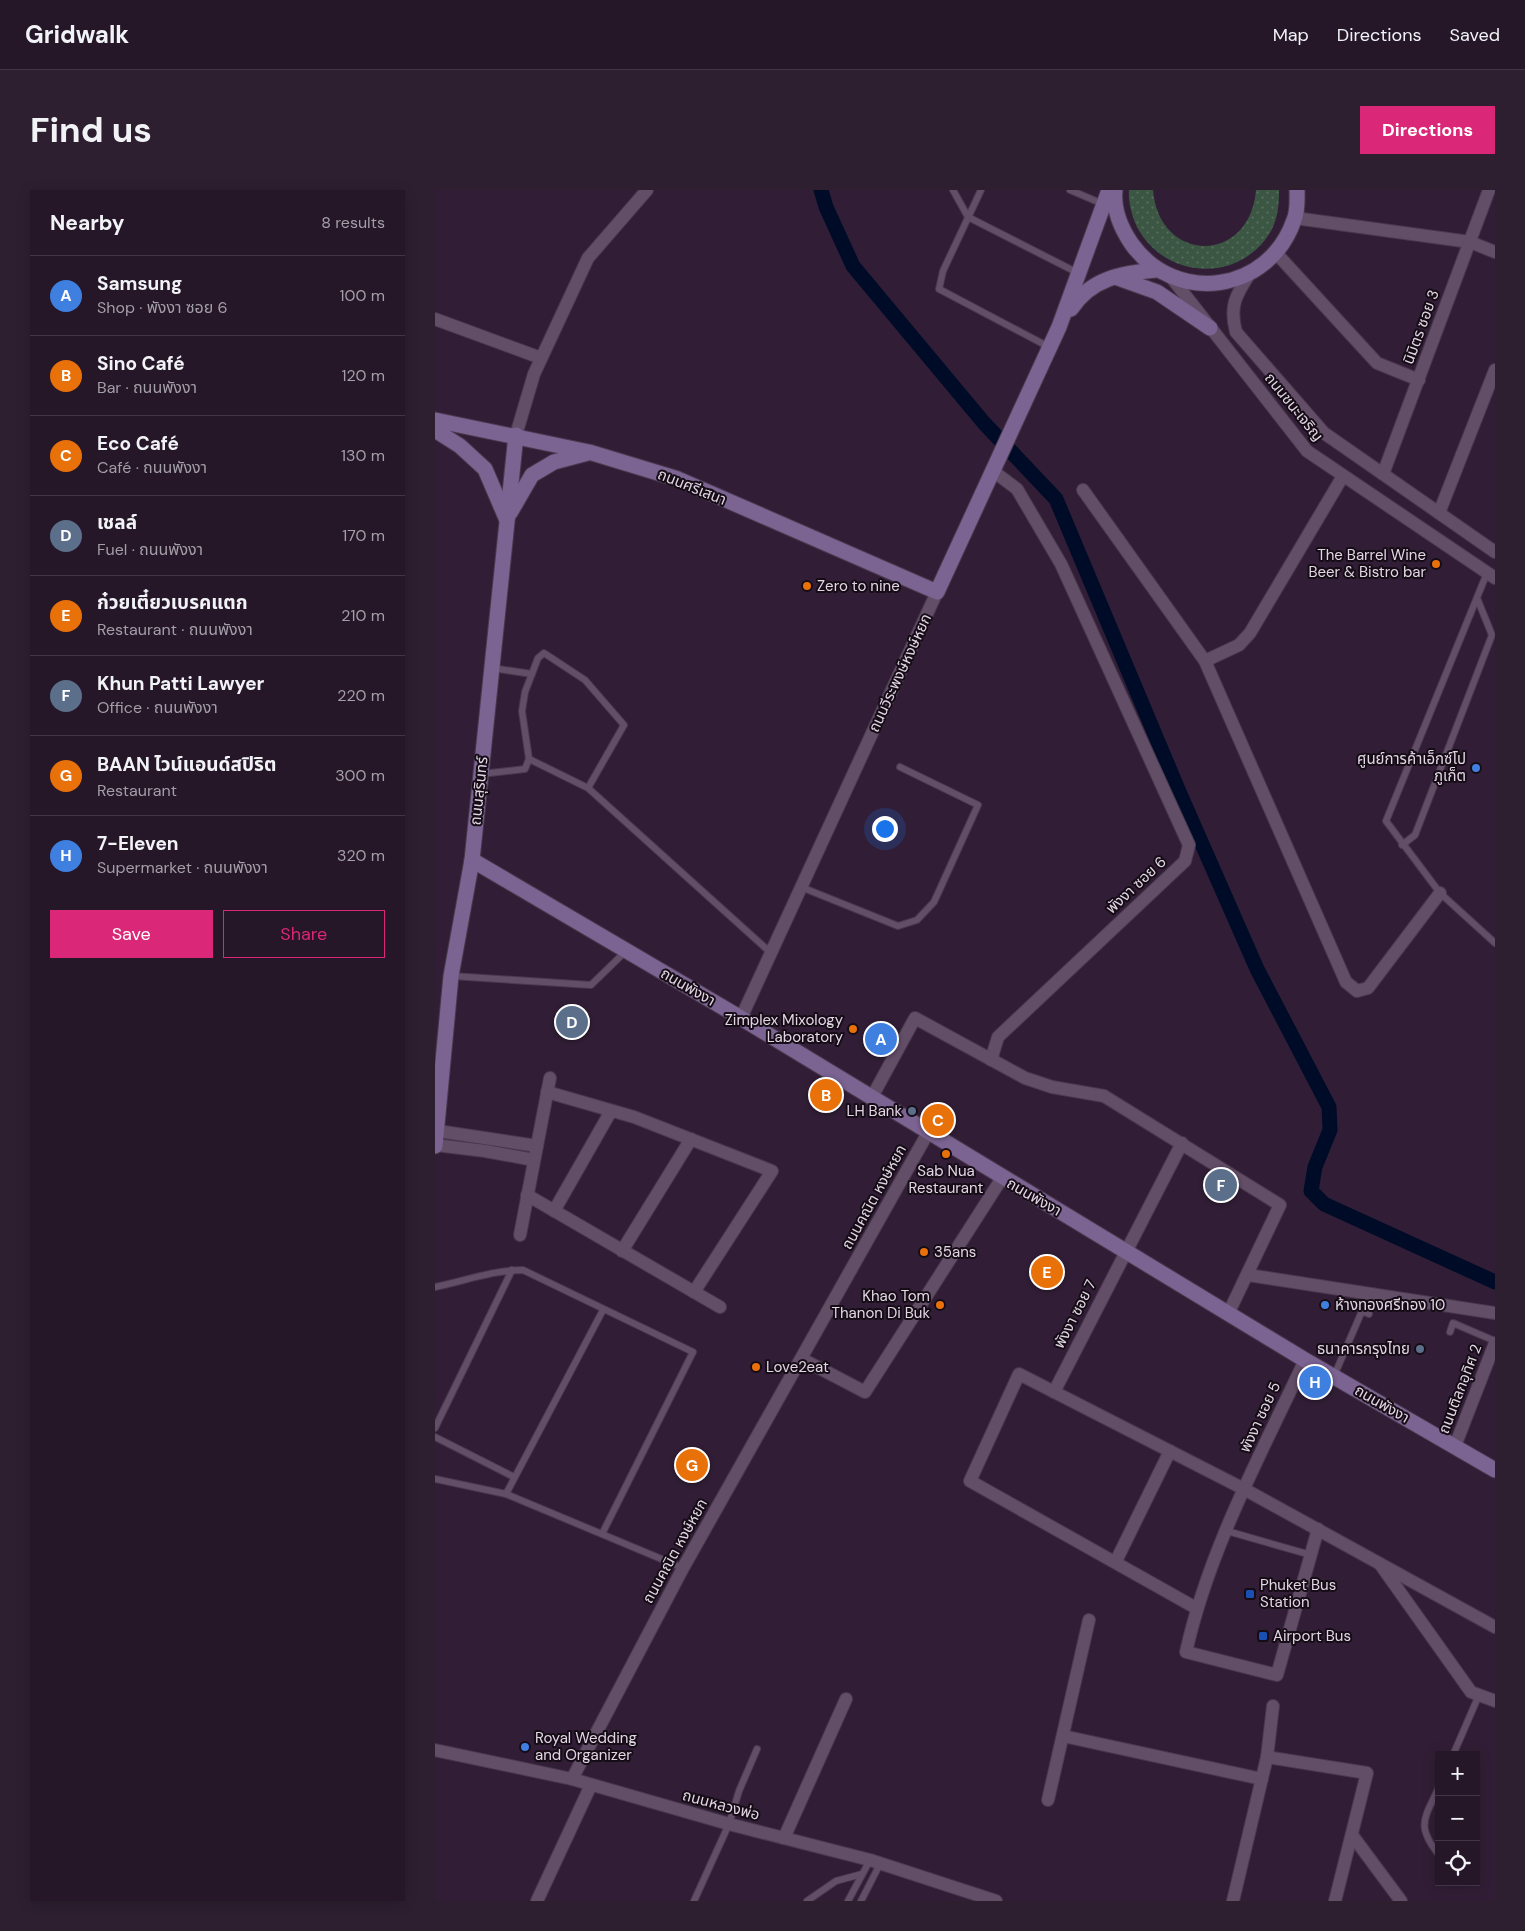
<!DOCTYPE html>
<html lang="en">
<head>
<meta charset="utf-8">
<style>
	body { margin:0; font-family:"DM Sans","Noto Sans Thai",sans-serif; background:#2d1f30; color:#f1f3f6 }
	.controls { position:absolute; right:15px; bottom:15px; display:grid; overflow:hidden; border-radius:0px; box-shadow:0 2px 12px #0003 }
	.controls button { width:45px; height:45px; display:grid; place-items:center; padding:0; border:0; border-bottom:1px solid #423545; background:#251628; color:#f1f3f6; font:25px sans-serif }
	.you { position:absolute; left:449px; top:638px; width:18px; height:18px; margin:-12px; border:4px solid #fff; border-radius:50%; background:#1a73e8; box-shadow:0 0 0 8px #1a73e833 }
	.badge { display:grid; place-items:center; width:32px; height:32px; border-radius:50%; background:#db2777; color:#fff; font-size:16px; font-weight:700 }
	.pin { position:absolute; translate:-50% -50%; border:2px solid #fff; box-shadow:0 1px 5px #0006 }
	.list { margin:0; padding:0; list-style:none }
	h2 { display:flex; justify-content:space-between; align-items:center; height:65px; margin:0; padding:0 20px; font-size:21px }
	h2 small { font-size:16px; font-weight:400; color:#a39fa8 }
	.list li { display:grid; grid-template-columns:32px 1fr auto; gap:15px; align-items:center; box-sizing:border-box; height:80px; padding:0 20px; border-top:1px solid #423545 }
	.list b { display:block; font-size:19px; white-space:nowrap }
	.list p { margin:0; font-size:16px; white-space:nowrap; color:#a39fa8 }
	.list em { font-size:16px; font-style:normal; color:#a39fa8 }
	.actions { display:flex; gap:10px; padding:15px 20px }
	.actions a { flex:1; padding:11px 0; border:1px solid #db2777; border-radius:0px; text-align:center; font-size:18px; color:#db2777 }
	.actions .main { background:#db2777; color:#fff }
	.icon { flex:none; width:28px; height:28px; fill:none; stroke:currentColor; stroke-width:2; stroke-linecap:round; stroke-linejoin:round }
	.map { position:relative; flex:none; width:1060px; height:1711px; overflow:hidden; border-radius:0px }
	header { display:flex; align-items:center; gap:30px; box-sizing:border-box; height:70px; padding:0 25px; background:#251628; border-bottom:1px solid #423545 }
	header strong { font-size:24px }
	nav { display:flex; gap:28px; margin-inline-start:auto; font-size:18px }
	.intro { display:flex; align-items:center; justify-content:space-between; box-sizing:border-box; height:120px; padding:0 30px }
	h1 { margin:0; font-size:35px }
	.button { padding:12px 22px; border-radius:0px; background:#db2777; color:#fff; font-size:18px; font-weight:700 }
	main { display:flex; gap:30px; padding:0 30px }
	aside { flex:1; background:#251628; border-radius:0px; box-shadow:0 2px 12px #0003 }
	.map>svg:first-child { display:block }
	.garden { fill:url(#garden-dots) }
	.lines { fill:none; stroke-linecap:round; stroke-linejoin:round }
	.canal { stroke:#000c27; stroke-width:15 }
	.lane-casing { stroke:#49394d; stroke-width:8 }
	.street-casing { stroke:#49394d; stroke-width:14 }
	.secondary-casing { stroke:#49394d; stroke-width:17 }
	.lane { stroke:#634e68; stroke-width:6 }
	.street { stroke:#634e68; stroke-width:12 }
	.secondary { stroke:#7b6392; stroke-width:15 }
	.food-dot { fill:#e8710a; stroke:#150c16; stroke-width:2 }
	.shop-dot { fill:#3f7fe0; stroke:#150c16; stroke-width:2 }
	.service-dot { fill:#5c6f8a; stroke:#150c16; stroke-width:2 }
	.transit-dot { fill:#1a4fb4; stroke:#150c16; stroke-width:2 }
	.labels { text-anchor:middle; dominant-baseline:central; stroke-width:4; stroke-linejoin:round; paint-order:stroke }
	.street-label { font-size:15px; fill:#e2d6e5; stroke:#150c16 }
	.poi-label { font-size:15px; fill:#e2d6e5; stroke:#150c16; text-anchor:start }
</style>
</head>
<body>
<header>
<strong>Gridwalk</strong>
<nav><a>Map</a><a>Directions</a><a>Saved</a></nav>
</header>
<div class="intro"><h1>Find us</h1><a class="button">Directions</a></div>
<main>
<aside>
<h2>Nearby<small>8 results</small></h2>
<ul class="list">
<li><span class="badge" style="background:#3f7fe0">A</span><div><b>Samsung</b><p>Shop · พังงา ซอย 6</p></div><em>100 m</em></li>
<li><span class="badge" style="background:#e8710a">B</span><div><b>Sino Café</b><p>Bar · ถนนพังงา</p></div><em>120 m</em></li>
<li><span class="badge" style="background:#e8710a">C</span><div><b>Eco Café</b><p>Café · ถนนพังงา</p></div><em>130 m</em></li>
<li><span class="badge" style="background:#5c6f8a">D</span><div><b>เชลล์</b><p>Fuel · ถนนพังงา</p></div><em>170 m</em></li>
<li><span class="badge" style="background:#e8710a">E</span><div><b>ก๋วยเตี๋ยวเบรคแตก</b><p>Restaurant · ถนนพังงา</p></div><em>210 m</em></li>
<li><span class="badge" style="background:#5c6f8a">F</span><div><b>Khun Patti Lawyer</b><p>Office · ถนนพังงา</p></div><em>220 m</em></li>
<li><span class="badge" style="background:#e8710a">G</span><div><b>BAAN ไวน์แอนด์สปิริต</b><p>Restaurant</p></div><em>300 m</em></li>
<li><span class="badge" style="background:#3f7fe0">H</span><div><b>7-Eleven</b><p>Supermarket · ถนนพังงา</p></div><em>320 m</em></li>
</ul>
<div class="actions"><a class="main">Save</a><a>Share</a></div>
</aside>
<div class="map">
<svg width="1060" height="1711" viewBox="0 0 1060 1711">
	<defs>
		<pattern id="garden-dots" width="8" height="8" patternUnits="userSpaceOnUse" patternTransform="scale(1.25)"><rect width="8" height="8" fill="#3b5743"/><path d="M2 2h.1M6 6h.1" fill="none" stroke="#576e5e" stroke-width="1.8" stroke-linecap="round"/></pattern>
	</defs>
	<rect width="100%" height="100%" fill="#311e36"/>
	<path class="garden" d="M694 0H718C724 74 815 75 821 0H844C844 14 843 28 836 41 805 94 730 90 702 37 697 26 693 12 694 0Z"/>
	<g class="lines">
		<path class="canal" d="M386 0 391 17 418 76 549 233 621 309 745 604 822 779 894 917 895 940 880 977 876 1001 889 1014 1060 1092"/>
		<g class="lane-casing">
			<g id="lane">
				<path d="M518 0 533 27 643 83"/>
				<path d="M546 0 508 81 504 99 614 157"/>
				<path d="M635 0 668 14"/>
				<path d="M1052 383 951 631 1005 703 1060 753"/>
				<path d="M57 478 97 484"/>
				<path d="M94 569 153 598"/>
				<path d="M46 584 90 579 94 569 87 521 90 502 103 468 109 463 150 490 189 535 153 598 336 763"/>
				<path d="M967 655 980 645 1057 445 1042 408"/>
				<path d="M366 697 463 736 482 730 499 712 543 615 465 577"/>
				<path d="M17 786 156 795 191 761"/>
				<path d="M0 1097C30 1091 58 1080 88 1080L258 1162 167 1344"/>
				<path d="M1015 1142 1018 1133 1060 1151"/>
				<path d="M899 1186 927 1121 934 1124"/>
				<path d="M0 1238 77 1080"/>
				<path d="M0 1247 79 1287"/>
				<path d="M0 1289 71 1304 248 1378"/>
				<path d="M71 1304 168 1120"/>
				<path d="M792 1341 876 1365"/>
				<path d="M1018 1565 1044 1505"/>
				<path d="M1004 1597C990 1628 980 1635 1004 1665"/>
				<path d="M259 1711 294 1634 304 1601 322 1559"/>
				<path d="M372 1711 401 1691 427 1684"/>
				<path d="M413 1711 435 1670"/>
				<path d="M426 1711 445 1674"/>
			</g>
		</g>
		<g class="street-casing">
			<g id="street">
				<path d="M860 28 1035 52 1060 62"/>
				<path d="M841 63 942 173 984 190"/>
				<path d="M815 83C801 105 794 116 801 142L889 243 1060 362"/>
				<path d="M736 87 872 261 1060 388"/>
				<path d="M0 129 106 168"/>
				<path d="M81 245 99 184 153 68 212 0"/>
				<path d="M948 284 1054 0"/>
				<path d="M648 300 770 471 911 792 922 801 933 798 1005 703"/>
				<path d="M1004 323 1060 180"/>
				<path d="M770 471 804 455 815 443 908 286"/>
				<path d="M306 828 502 402"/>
				<path d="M556 870 563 847 750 671 754 655 626 374 582 299 558 281"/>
				<path d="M112 902 199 927 337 981 259 1102"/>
				<path d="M437 907 480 828 590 888 617 897 669 906 845 1015 794 1122"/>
				<path d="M3 941 102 956"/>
				<path d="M0 955 50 961 99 970"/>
				<path d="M92 1005 285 1117"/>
				<path d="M119 1021 176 921"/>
				<path d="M85 1045 115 888"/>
				<path d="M187 1061 256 949"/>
				<path d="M813 1085 1060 1123"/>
				<path d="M367 1169 430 1202 567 988"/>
				<path d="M870 1170C826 1264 774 1359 751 1462L842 1485 883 1339"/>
				<path d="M619 1202 747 953"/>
				<path d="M1020 1256 1060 1153"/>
				<path d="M681 1371 735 1261"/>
				<path d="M945 1374 1036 1502 1060 1511"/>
				<path d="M761 1418 535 1291 584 1184 809 1299 1060 1437"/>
				<path d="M628 1546 827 1589"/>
				<path d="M0 1560 137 1589 294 1634 435 1670 561 1711"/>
				<path d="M832 1567 932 1583 900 1711"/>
				<path d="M137 1589 248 1378 494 941"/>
				<path d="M613 1610 654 1430"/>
				<path d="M917 1645 966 1711"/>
				<path d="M349 1648 411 1509"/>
				<path d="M102 1711 156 1595"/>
				<path d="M798 1711 832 1567 838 1516"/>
			</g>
		</g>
		<g class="secondary-casing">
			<g id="secondary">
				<path d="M680 0C678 19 686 38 696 53 740 116 834 103 859 30 863 21 862 10 862 0"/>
				<path d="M680 87 722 102 775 138"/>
				<path d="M636 119C656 88 688 83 721 80"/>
				<path d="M0 230 154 262 243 289 502 402 624 137 674 0"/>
				<path d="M0 240 25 256 50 279 71 328"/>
				<path d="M75 323 97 285 119 272 153 263"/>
				<path d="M37 670 306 828 870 1170 1060 1280"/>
				<path d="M0 956 16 786 37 670 81 245"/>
			</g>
		</g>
		<use href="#lane" class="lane"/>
		<use href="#street" class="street"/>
		<use href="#secondary" class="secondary"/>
	</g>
	<g class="food-dot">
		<circle cx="1001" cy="374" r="5"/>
		<circle cx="372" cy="396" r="5"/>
		<circle cx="418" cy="839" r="5"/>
		<circle cx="511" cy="964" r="5"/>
		<circle cx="489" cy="1062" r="5"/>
		<circle cx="505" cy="1115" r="5"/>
		<circle cx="321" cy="1177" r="5"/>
	</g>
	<g class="shop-dot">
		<circle cx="1041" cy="578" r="5"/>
		<circle cx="890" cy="1115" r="5"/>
		<circle cx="90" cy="1557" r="5"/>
	</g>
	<g class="service-dot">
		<circle cx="477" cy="921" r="5"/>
		<circle cx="985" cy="1159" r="5"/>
	</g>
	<g class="transit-dot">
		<rect x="810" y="1399" width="10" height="10" rx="2.5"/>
		<rect x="823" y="1441" width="10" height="10" rx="2.5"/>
	</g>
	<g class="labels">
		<g class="street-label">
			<text transform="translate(986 137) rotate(-70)">นิมิตร ซอย 3</text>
			<text transform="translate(859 217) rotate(51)">ถนนชนะเจริญ</text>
			<text transform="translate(257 297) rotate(22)">ถนนศรีเสนา</text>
			<text transform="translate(465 483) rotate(-65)">ถนนวีระพงษ์หงษ์หยก</text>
			<text transform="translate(44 601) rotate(-84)">ถนนสุรินทร์</text>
			<text transform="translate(701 695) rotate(-43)">พังงา ซอย 6</text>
			<text transform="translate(253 797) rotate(30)">ถนนพังงา</text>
			<text transform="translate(439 1007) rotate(-61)">ถนนคณิต หงษ์หยก</text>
			<text transform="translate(599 1007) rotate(30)">ถนนพังงา</text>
			<text transform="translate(640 1124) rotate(-63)">พังงา ซอย 7</text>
			<text transform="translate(1025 1199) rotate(-69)">ถนนติลกอุทิศ 2</text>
			<text transform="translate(947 1214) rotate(30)">ถนนพังงา</text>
			<text transform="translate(825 1227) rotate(-65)">พังงา ซอย 5</text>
			<text transform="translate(240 1361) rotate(-61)">ถนนคณิต หงษ์หยก</text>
			<text transform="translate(286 1615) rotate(15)">ถนนหลวงพ่อ</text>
		</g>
		<g class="poi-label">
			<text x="991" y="365" text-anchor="end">The Barrel Wine<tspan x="991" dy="17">Beer &amp; Bistro bar</tspan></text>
			<text x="382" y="396">Zero to nine</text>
			<text x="1031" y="569" text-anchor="end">ศูนย์การค้าเอ็กซ์โป<tspan x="1031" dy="17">ภูเก็ต</tspan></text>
			<text x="408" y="830" text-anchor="end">Zimplex Mixology<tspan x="408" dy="17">Laboratory</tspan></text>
			<text x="467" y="921" text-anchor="end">LH Bank</text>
			<text x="511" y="981" text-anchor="middle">Sab Nua<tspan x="511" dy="17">Restaurant</tspan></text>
			<text x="499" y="1062">35ans</text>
			<text x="495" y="1106" text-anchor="end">Khao Tom<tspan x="495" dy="17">Thanon Di Buk</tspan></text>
			<text x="900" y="1115">ห้างทองศรีทอง 10</text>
			<text x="975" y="1159" text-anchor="end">ธนาคารกรุงไทย</text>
			<text x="331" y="1177">Love2eat</text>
			<text x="825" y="1395">Phuket Bus<tspan x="825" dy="17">Station</tspan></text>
			<text x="838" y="1446">Airport Bus</text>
			<text x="100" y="1548">Royal Wedding<tspan x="100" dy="17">and Organizer</tspan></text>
		</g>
	</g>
</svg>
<div class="controls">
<button>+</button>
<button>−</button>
<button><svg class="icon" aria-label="locate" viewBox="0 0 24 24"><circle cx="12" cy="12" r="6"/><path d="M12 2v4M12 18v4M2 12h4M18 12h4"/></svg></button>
</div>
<div class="you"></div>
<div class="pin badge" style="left:446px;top:849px;background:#3f7fe0">A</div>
<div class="pin badge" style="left:391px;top:905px;background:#e8710a">B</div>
<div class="pin badge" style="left:503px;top:930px;background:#e8710a">C</div>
<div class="pin badge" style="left:137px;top:832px;background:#5c6f8a">D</div>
<div class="pin badge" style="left:612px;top:1082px;background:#e8710a">E</div>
<div class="pin badge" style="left:786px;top:995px;background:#5c6f8a">F</div>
<div class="pin badge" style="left:257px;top:1275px;background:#e8710a">G</div>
<div class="pin badge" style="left:880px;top:1192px;background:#3f7fe0">H</div>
</div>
</main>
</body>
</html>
